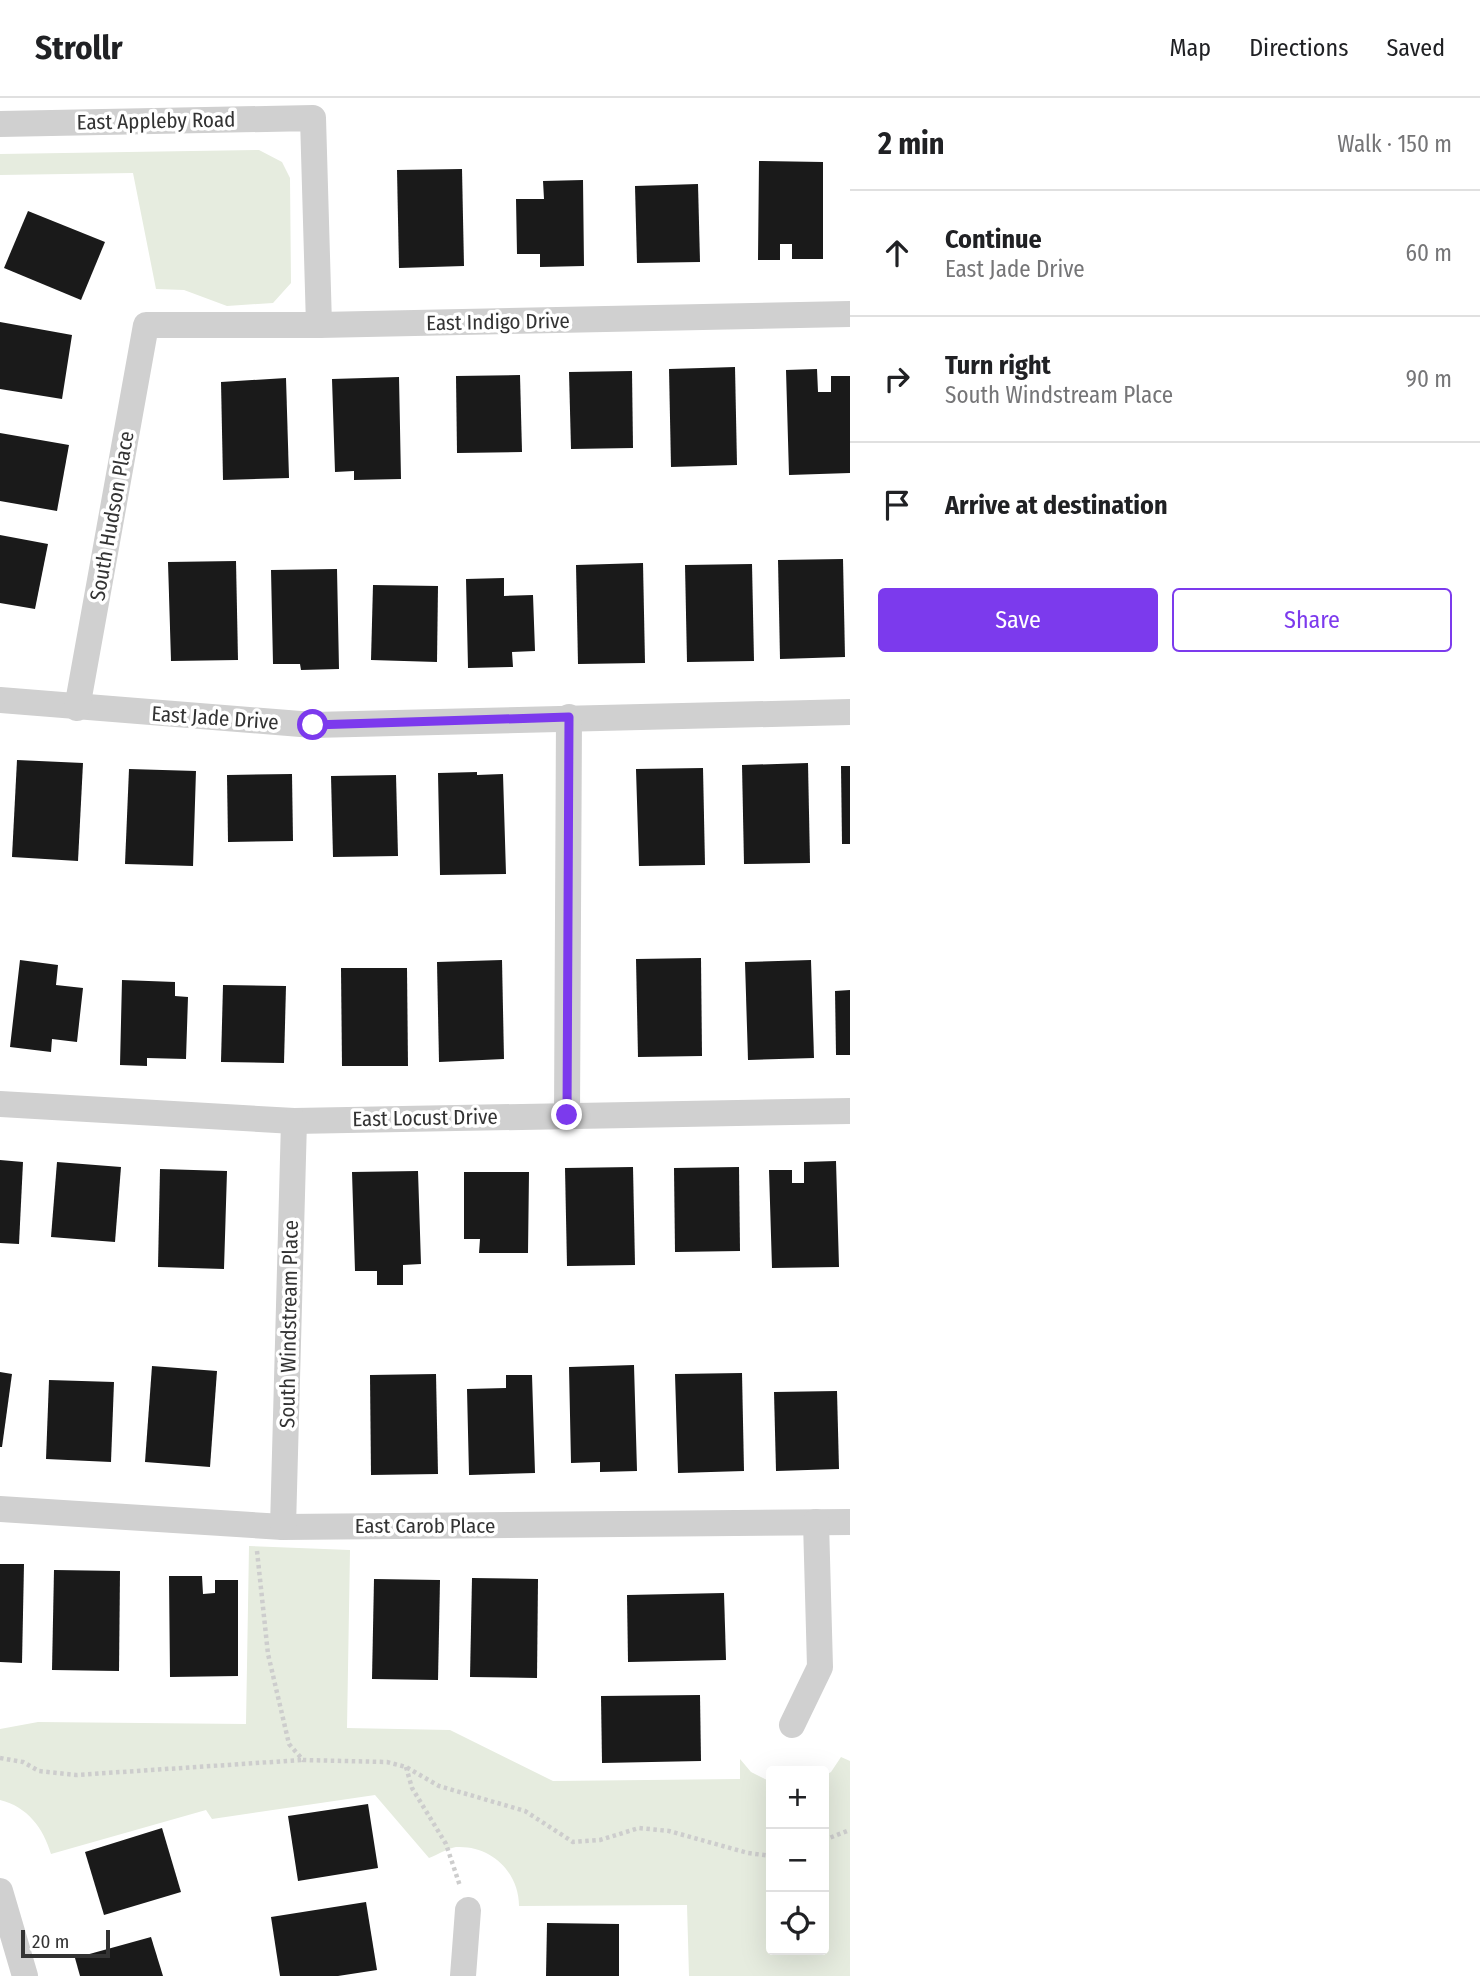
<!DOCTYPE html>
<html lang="en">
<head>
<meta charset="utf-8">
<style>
	body { margin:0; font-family:"Fira Sans Condensed",sans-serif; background:#f2f2f2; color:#202124 }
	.controls { position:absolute; right:21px; bottom:21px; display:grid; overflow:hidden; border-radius:7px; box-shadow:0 7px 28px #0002 }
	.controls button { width:63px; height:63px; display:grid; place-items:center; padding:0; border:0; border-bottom:2px solid #e0e0e0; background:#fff; color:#202124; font:35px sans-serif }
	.scale { position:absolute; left:21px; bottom:18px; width:89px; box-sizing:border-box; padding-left:7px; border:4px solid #333; border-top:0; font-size:19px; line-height:24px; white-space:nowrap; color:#333; -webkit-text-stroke:5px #fff; paint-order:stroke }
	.stop { position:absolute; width:21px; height:21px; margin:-16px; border:5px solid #7c3aed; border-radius:50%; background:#fff }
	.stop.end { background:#7c3aed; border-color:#fff; box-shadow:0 2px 7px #0008 }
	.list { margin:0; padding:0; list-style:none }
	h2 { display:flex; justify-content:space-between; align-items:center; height:91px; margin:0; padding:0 28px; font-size:30px }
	h2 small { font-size:23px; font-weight:400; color:#757577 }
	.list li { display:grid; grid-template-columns:46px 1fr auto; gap:21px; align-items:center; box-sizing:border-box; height:126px; padding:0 28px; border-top:2px solid #e0e0e0 }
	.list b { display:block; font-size:26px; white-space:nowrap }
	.list p { margin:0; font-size:23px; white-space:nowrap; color:#757577 }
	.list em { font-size:23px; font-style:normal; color:#757577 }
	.actions { display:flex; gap:14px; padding:21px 28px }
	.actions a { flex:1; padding:16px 0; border:2px solid #7c3aed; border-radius:7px; text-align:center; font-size:24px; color:#7c3aed }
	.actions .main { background:#7c3aed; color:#fff }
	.icon { flex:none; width:38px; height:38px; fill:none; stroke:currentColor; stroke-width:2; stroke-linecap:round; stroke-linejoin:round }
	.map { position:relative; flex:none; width:850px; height:1878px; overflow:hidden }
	header { display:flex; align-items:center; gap:42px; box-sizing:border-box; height:98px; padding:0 35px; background:#fff; border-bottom:2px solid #e0e0e0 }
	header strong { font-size:33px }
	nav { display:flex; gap:38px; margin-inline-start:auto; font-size:24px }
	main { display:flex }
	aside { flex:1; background:#fff }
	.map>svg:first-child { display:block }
	.green { fill:#e6ecdf }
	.building { fill:#1a1a1a }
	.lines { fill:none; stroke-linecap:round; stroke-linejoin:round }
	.path { stroke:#cdcdcd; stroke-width:4.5; stroke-dasharray:3.5 3.5; stroke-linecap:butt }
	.street { stroke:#d0d0d0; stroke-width:26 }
	.route { stroke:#7c3aed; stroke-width:9 }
	.labels { text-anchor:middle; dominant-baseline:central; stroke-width:7; stroke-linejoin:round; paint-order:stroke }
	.street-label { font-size:21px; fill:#333; stroke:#fff }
</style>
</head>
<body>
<header>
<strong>Strollr</strong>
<nav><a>Map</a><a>Directions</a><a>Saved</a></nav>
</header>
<main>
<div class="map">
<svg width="850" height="1878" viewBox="0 0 850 1878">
	<rect width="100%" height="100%" fill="#fff"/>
	<g class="green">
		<path d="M259 52 282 64 290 80 291 185 273 205 227 208 184 192 156 191 133 75 0 77V56Z"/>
		<path d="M249 1448 350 1452 347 1630 450 1632 553 1683 740 1681V1661L751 1674 771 1684V1852H824V1678L831 1674 841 1659 850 1663V1878H689L687 1807 519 1808C519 1774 491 1747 456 1749 448 1750 437 1757 429 1760L375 1697 212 1721 206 1712 51 1756C43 1730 28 1709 0 1702V1631L38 1624 246 1626Z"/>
	</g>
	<g class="building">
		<path d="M759 63 823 64V161H792V146H780V162H758Z"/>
		<path d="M462 71 464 168 399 170 397 72Z"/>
		<path d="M583 82 584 168 540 169V156H517L516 101H544L543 83Z"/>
		<path d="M698 86 700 164 637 165 635 88Z"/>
		<path d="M28 113 105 144 81 202 4 170Z"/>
		<path d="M0 224 72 237 62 301 0 291Z"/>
		<path d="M735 269 737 367 671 369 669 271Z"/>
		<path d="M817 271 818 294H831V278H850V375L789 377 786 272Z"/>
		<path d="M632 273 633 350 571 351 569 274Z"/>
		<path d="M520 277 522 354 457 355 456 278Z"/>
		<path d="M399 279 401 381 354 382V373L335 374 332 281Z"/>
		<path d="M286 280 289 380 223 382 221 284Z"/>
		<path d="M0 335 69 347 57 413 0 403Z"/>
		<path d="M0 437 48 446 35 511 0 505Z"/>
		<path d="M843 461 845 559 780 561 778 462Z"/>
		<path d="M236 463 238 562 171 563 168 464Z"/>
		<path d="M643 465 645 565 578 566 576 467Z"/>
		<path d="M752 466 754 563 687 564 685 467Z"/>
		<path d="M337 471 339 571 301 572 300 566H273L271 472Z"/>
		<path d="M504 480V498L533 497 535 553 512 554 513 569 468 570 466 481Z"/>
		<path d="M373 487 438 488 437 564 371 562Z"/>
		<path d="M17 662 83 665 78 763 12 759Z"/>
		<path d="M808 665 810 765 744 766 742 667Z"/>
		<path d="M841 668H850V746H842Z"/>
		<path d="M703 670 705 767 639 768 636 671Z"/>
		<path d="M129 671 196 673 193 768 125 766Z"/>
		<path d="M477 674V677L503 676 506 776 440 777 438 675Z"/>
		<path d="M292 676 293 743 228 744 227 677Z"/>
		<path d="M396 677 398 758 333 759 331 678Z"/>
		<path d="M701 860 702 958 638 959 636 861Z"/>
		<path d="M20 862 58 867 56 887 83 890 77 944 52 941 51 954 10 949Z"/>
		<path d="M502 862 504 961 439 964 437 864Z"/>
		<path d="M811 862 814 960 748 962 745 864Z"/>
		<path d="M341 870H407L408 968H342Z"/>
		<path d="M122 882 175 884V898L188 899 186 961 147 960V968L120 967Z"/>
		<path d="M223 887 286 888 284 965 221 964Z"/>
		<path d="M850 892V957H836L835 893Z"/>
		<path d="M0 1062 23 1064 19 1146 0 1145Z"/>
		<path d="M836 1063 839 1169 772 1170 769 1072H792V1085H804V1064Z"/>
		<path d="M57 1064 121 1069 115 1144 51 1139Z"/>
		<path d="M633 1069 635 1167 567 1168 565 1070Z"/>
		<path d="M739 1069 740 1153 675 1154 674 1070Z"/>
		<path d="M160 1071 227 1073 224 1171 158 1169Z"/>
		<path d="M418 1073 421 1166 403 1167V1187H377V1173H355L352 1074Z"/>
		<path d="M464 1074H529L528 1155H479L480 1141H464Z"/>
		<path d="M634 1267 637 1373 600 1374V1364L571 1365 569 1269Z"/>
		<path d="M152 1268 217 1273 210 1369 145 1364Z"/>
		<path d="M0 1274 12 1276 2 1349H0Z"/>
		<path d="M742 1275 744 1373 678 1375 675 1276Z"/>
		<path d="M436 1276 438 1376 371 1377 370 1277Z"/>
		<path d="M506 1277H532L535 1375 469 1377 467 1291 506 1290Z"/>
		<path d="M49 1282 114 1284 111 1364 46 1361Z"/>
		<path d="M837 1293 839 1371 776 1373 774 1294Z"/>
		<path d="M0 1466H24L22 1565 0 1564Z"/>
		<path d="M54 1472 120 1473 119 1573 52 1572Z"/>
		<path d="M169 1478H202L203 1496 215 1495V1482H238V1578L170 1579Z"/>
		<path d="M472 1480 538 1481 537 1580 470 1579Z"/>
		<path d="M374 1481 440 1482 438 1582 372 1581Z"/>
		<path d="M724 1495 726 1562 628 1564 627 1497Z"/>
		<path d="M700 1597 701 1663 602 1665 601 1598Z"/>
		<path d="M368 1706 378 1770 298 1783 288 1718Z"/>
		<path d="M162 1730 181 1794 104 1817 85 1754Z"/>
		<path d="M366 1804 377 1872 338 1878H280L271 1819Z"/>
		<path d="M547 1825 619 1826V1878H546Z"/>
		<path d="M151 1839 163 1878H80L75 1860Z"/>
	</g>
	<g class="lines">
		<g class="path">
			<path d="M257 1453 268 1556 289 1646 303 1662 387 1664 406 1669 439 1688 525 1713 573 1744 600 1742 639 1730 669 1733 748 1755 771 1758"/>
			<path d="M0 1660 23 1664 39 1673 76 1677 302 1662"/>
			<path d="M406 1669 412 1690 446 1746 460 1788"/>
			<path d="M824 1742 850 1732"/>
		</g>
		<g class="street">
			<path d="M0 26 313 20 319 227"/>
			<path d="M0 602 313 627 850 614"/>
			<path d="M77 610 146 227H319L850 216"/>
			<path d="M0 1006 294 1023 850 1013"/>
			<path d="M567 1017 569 619"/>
			<path d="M0 1411 283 1429 850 1424"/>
			<path d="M283 1429 294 1023"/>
			<path d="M792 1627 820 1569 816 1424"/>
			<path d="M0 1793 25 1878"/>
			<path d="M463 1878 468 1812"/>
		</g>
	</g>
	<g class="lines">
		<path class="route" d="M313 627 569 619 567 1017"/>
	</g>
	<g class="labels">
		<g class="street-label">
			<text transform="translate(156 23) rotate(-1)">East Appleby Road</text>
			<text transform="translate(498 224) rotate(-1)">East Indigo Drive</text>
			<text transform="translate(112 418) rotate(-80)">South Hudson Place</text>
			<text transform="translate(215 620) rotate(4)">East Jade Drive</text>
			<text transform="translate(425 1020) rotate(-1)">East Locust Drive</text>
			<text transform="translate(289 1226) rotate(-89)">South Windstream Place</text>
			<text x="425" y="1428">East Carob Place</text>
		</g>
	</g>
</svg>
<div class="controls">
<button>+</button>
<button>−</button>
<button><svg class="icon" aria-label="locate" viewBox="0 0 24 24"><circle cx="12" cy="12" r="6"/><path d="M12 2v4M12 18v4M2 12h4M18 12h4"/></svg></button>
</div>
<div class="scale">20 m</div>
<div class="stop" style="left:313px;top:627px"></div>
<div class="stop end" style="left:567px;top:1017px"></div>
</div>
<aside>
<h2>2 min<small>Walk · 150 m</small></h2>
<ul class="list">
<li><svg class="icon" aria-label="ahead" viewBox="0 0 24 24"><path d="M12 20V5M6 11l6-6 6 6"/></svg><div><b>Continue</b><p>East Jade Drive</p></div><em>60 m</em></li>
<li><svg class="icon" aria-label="right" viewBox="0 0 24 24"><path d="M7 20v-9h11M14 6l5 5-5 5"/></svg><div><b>Turn right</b><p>South Windstream Place</p></div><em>90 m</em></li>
<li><svg class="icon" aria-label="arrive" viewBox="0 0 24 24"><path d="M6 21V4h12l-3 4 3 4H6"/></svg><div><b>Arrive at destination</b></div></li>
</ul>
<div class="actions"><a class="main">Save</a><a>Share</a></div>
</aside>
</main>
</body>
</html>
